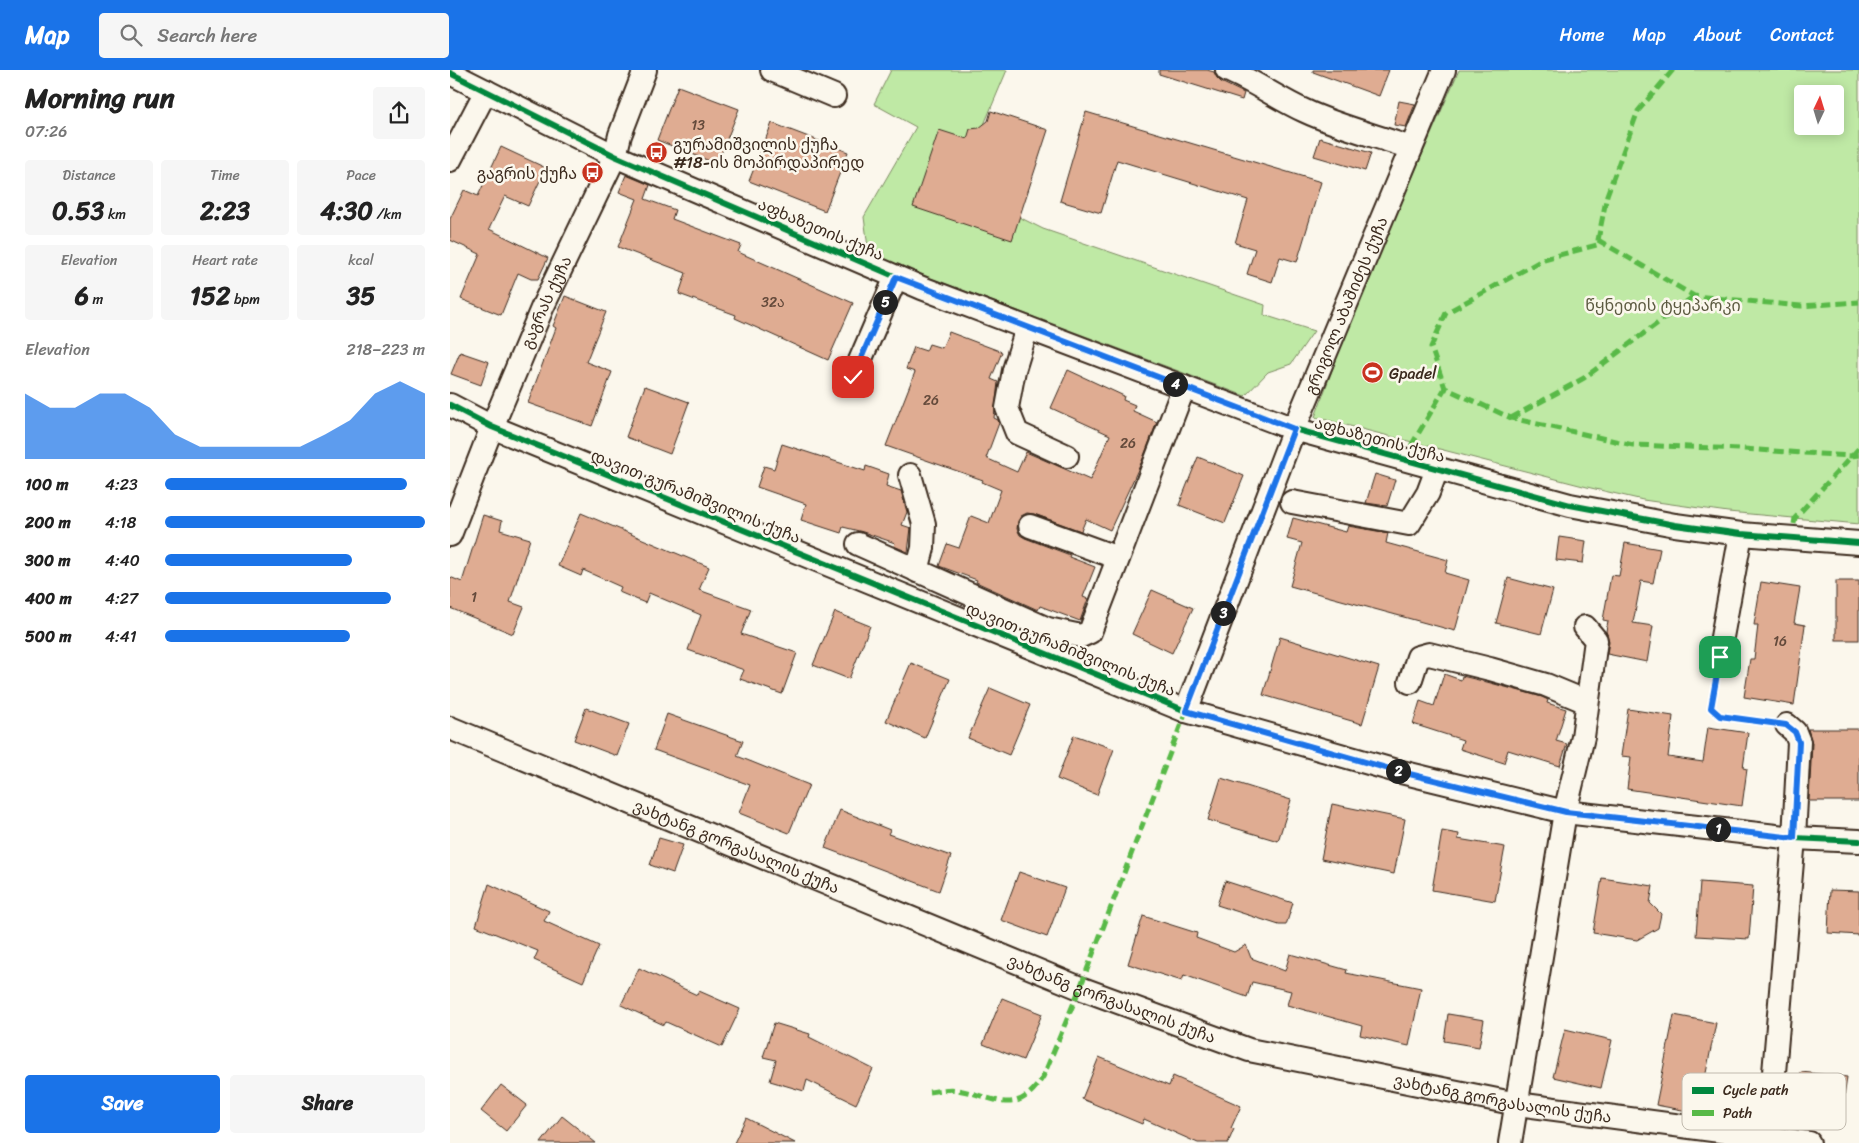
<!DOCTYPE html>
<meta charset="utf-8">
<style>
body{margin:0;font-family:Sriracha,"Noto Sans Georgian",sans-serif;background:#f6f6f6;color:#222;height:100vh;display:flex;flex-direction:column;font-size:19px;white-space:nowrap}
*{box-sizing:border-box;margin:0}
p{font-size:16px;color:#767676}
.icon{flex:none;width:28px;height:28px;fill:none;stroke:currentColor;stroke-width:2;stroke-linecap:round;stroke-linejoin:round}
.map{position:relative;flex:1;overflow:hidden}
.side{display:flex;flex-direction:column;background:#fff;width:450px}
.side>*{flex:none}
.needle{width:32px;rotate:4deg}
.fabs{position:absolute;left:1344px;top:15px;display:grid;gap:10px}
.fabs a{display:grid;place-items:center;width:50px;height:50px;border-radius:5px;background:#fff;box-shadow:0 2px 12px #0003;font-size:25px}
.pin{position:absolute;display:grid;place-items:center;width:42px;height:42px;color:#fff;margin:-21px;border-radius:10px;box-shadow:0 2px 8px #0006}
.km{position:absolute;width:25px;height:25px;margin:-12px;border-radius:50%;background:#222;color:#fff;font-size:14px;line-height:25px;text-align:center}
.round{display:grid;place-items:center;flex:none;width:52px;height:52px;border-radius:5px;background:#f6f6f6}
.head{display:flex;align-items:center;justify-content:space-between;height:85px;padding:0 25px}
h1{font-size:28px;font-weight:700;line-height:38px}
.figures{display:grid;grid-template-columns:repeat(3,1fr);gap:8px;height:85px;padding:5px 25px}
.figures div{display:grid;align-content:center;border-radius:5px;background:#f6f6f6;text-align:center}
.figures b{font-size:25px;font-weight:700}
.figures small{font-size:14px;font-weight:400}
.figures p{font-size:14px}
.chart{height:140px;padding:10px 25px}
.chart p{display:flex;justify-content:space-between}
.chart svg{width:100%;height:90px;margin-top:5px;fill:#1a73e8;opacity:.7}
.primary-button{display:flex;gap:10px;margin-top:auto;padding:10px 25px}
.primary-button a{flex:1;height:58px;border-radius:5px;background:#1a73e8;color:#fff;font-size:20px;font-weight:700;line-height:58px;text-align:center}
.primary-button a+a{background:#f6f6f6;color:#222}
ul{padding:0 25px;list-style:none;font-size:16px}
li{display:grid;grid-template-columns:80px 60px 1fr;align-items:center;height:38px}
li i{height:12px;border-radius:6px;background:#1a73e8}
header{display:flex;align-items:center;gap:30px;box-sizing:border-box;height:70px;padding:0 25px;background:#1a73e8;color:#fff}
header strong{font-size:24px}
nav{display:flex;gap:28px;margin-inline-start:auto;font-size:18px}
.search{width:350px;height:45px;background:#f6f6f6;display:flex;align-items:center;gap:12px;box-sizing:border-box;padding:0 18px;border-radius:5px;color:#767676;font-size:19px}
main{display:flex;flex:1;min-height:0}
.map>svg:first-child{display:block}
.green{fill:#bfe9a5;stroke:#7d8a62;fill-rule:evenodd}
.building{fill:#dfac92;stroke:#3b2a1e}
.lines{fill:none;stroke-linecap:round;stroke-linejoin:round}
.minor-casing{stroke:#3b2a1e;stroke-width:26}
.path{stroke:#3b2a1e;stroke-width:3;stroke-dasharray:5 4;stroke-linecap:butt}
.minor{stroke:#fbf7ec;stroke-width:22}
.quiet{stroke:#58b947;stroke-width:5;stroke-dasharray:10 5;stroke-linecap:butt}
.cycleway-casing{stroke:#fbf7ec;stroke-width:9}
.cycleway{stroke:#00873e;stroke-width:6}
.route-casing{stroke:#fff;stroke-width:10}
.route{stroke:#1a73e8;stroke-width:6}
.labels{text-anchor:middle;stroke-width:5;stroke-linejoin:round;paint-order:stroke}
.number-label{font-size:14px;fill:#644a3b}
.poi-label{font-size:16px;fill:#3b2a1e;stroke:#fbf7ec;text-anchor:start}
.street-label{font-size:16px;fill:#3b2a1e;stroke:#fbf7ec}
.park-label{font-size:16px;fill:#5c5a40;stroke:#fbf7ec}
.key{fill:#fbf7ec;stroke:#c1baae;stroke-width:1}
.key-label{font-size:14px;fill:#3b2a1e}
</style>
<header>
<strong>Map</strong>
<div class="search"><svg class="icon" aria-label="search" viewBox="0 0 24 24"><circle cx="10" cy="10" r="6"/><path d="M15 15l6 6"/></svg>Search here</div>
<nav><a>Home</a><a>Map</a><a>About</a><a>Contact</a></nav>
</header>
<main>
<section class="side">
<div class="head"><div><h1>Morning run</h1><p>07:26</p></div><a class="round"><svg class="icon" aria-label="share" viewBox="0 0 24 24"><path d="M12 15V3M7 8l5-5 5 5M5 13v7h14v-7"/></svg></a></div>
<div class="figures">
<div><p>Distance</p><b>0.53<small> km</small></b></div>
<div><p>Time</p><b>2:23</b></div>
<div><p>Pace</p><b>4:30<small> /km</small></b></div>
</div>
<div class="figures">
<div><p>Elevation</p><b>6<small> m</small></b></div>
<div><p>Heart rate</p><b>152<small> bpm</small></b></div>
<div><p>kcal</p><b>35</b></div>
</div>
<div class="chart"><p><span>Elevation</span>218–223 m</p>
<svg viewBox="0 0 160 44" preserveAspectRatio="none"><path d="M0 44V12L10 19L20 19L30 12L40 12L50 19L60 32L70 38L80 38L90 38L100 38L110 38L120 32L130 25L140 12L150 6L160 12V44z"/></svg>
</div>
<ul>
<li><b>100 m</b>4:23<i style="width:93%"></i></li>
<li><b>200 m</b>4:18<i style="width:100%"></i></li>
<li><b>300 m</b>4:40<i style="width:72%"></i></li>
<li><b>400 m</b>4:27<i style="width:87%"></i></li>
<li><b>500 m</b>4:41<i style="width:71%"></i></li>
</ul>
<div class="primary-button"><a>Save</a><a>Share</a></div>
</section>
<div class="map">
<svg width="1409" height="1073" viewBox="0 0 1409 1073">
<rect width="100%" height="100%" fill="#fbf7ec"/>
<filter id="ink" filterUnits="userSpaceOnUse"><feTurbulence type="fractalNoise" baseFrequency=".02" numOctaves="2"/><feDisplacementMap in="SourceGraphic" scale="10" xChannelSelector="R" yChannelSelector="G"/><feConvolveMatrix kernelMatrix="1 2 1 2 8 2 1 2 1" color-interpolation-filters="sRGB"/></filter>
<g filter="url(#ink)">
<g class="green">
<path d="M441 0H557L530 64 547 136 593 159 815 235 814 245 864 261 841 294 818 302 795 326 419 185 414 147 466 57 424 34Z"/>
<path d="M1009 0H1409V454L1278 442 1193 430 1141 418 865 347 900 251ZM1352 24H1385V56H1352Z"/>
</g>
<g class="building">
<path d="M709 0H757L764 2 767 8 771 12 794 23 792 30 709 4Z"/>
<path d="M863 0H939L929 26 863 2Z"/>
<path d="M228 16 289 39 267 94 207 70Z"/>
<path d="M949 31 965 34 956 57 944 55Z"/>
<path d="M541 41 598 60 562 170 463 137 489 60 517 69 520 59 529 58 538 51Z"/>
<path d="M636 42 871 112 847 192 830 187 822 212 797 204 805 179 785 173 798 130 667 90 651 143 610 131Z"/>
<path d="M322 53 398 82 375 141 299 111Z"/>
<path d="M870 68 921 83 915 101 864 86Z"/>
<path d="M51 77 96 98 78 136 55 126 39 159 98 188 88 209H81L68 203 51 245 11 229 30 184 0 170V149L14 120 28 126Z"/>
<path d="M176 105 200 115 195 129 225 140 222 149 291 175 288 182 403 233 378 290 285 248 286 245 229 224 236 203 168 177 187 129 169 122Z"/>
<path d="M115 226 156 242 136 292 162 302 142 356 78 333 106 258 103 256Z"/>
<path d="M499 262 552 282 541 309 548 312 544 348 548 350 549 353 536 388 567 402 576 382 640 410 660 365 601 338 618 300 674 326 673 330 685 335 683 341 707 352 692 391 660 460 636 449 631 461 584 444 577 443 571 446 568 451 567 459 570 465 575 468 620 485 619 487 645 497 633 527 638 529 630 551 590 536 588 540 526 512 527 510 489 496 497 474 509 478 521 446 539 453 551 420 532 412 533 410 436 376 465 302 456 299 464 277 476 281 479 274 492 278Z"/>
<path d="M10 282 39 292 31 315 1 304Z"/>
<path d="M195 316 239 332 220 384 176 367Z"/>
<path d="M332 374 415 401 416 396 439 404 436 416 451 421 457 442 452 455 461 458 458 482 444 476 445 473 413 462 393 457 391 463 351 450 356 434 307 417 314 396 324 399Z"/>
<path d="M748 387 794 406 775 453 729 435Z"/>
<path d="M925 404 945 410 937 436 916 433Z"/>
<path d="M131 443 259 497 249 520 301 539 291 564 347 583 332 624 290 609 294 600 238 580 251 545 199 523 195 533 169 522 171 517 133 500 131 506 108 496Z"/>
<path d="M33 445 52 451 50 460 80 469 60 532 74 537 63 564 0 538V507L12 512Z"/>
<path d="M843 448 896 462 898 456 938 463 936 473 998 490 995 503 1019 510 1005 561 840 516 852 473 837 469Z"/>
<path d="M1109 467 1136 471 1133 493 1106 490Z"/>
<path d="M1175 473 1210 479 1203 513 1191 511 1183 553 1203 556 1197 592 1157 584 1159 571 1156 561 1158 551 1153 550 1161 505 1169 506Z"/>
<path d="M1058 508 1103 520 1091 564 1046 553Z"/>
<rect x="1386" y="511" width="23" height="59"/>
<path d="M1311 512 1350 518 1344 553 1355 555 1344 635 1294 627 1300 589H1304L1308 555H1304Z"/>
<path d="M702 520 743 538 722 583 682 564Z"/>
<path d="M385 542 420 556 399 609 363 595Z"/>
<path d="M830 567 929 597 912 654 813 625Z"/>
<path d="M461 593 500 609 475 668 436 651Z"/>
<path d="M994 604 1011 610 1012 606 1037 612 1092 627 1098 630 1097 633 1116 639 1106 671 1117 674 1110 696 1058 680 1054 693 1010 679 1013 670 963 654 970 631 984 636Z"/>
<path d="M540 618 580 635 559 685 518 668Z"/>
<path d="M136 638 179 654 167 686 124 670Z"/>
<path d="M1178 639 1223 646 1218 687 1253 692 1258 657 1298 663 1293 698 1297 699 1292 736 1177 719 1181 687 1171 686Z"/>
<path d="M217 644 293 671 287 686 359 715 339 763 289 743 300 715 204 680Z"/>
<path d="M1358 659H1409V731H1359L1362 673Z"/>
<path d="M624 665 664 679 647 725 607 709Z"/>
<path d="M771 708 841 730 828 771 758 750Z"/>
<path d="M882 734 955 749 944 804 871 789Z"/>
<path d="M390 740 440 760 438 764 501 786 489 821 375 778Z"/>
<path d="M992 761 1009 764 1008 769 1055 777 1045 831 982 820Z"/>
<path d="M209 768 233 775 223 803 200 795Z"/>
<path d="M569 802 615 818 597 867 551 850Z"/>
<path d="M1152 808 1203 816 1200 833 1211 844 1208 858 1187 870 1143 863Z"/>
<path d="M775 811 843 833 836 855H829L767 835Z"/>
<path d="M1250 812 1303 816 1299 869 1246 866Z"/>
<path d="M39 814 99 841 94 851 149 876 133 912 84 890 88 881 26 856Z"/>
<path d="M1380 820 1409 821V865L1378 863Z"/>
<path d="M693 846 747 863 746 868 784 882 796 875 801 888 835 901 840 884 897 900 896 903 971 918 959 976 910 965 912 956 837 935 841 921 802 912 797 927 734 905 732 911 678 894Z"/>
<path d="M189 898 247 925 249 921 290 939 272 977 216 952 214 955 171 935Z"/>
<path d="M552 928 592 944 573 990 533 974Z"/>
<path d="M998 944 1034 950 1029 977 994 971Z"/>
<path d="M1224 945 1266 953 1248 1043 1206 1035Z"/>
<path d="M324 953 360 964 359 967 423 999 406 1034 357 1010 354 1021 320 1011 326 990 313 987Z"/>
<path d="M1115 959 1162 970 1151 1018 1103 1007Z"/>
<path d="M649 987 719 1016 723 1006 791 1036 781 1058 784 1059 778 1073H748L694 1049 692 1054 632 1029Z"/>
<path d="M1351 1002 1397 1007 1391 1049 1345 1043Z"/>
<path d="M51 1015 77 1035 56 1061 31 1041Z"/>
<path d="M112 1046 146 1073H91Z"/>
<path d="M296 1048 345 1073H284Z"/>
</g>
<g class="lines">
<defs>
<g id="minor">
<path d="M322 0 384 26"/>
<path d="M777 0C804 11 828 29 855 41 887 56 927 66 961 78"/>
<path d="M0 3 165 86 472 218 844 359 1120 435 1225 455 1291 464 1409 473"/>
<path d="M0 90 36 21"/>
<path d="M577 258 564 300 557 338 567 363 617 386"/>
<path d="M403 307 446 207"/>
<path d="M0 335 42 357 736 641 943 700 1115 742 1344 768 1409 771"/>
<path d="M460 405 474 454 473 478 467 501"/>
<path d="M842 432 959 454 978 423 987 399"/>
<path d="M580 456 668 488"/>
<path id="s1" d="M0 465 42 357 93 236 165 86 170 65 195 0"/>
<path d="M408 474 598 559 631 566 640 562 734 317"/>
<path d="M1270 578 1291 464"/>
<path d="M960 612 968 587 979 584 1040 599 1096 615 1137 632"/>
<path id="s2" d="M736 641 844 359 994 0"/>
<path id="s3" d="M0 658 630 918 799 980 1067 1034 1359 1073"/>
<path d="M1060 1073 1115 742 1133 667 1146 570 1135 557"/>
<path d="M1318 1073 1344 768 1349 672 1345 662 1337 655"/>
</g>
</defs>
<use href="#minor" class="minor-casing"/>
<path class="path" d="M1268 598 1261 638 1270 646 1316 652"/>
<use href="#minor" class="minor"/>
<g class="quiet">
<path d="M1223 0 1188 41 1157 125 1147 175 1094 189 996 243 981 277 995 318 1061 348 1183 375 1292 379 1401 386 1409 385"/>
<path d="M1148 170 1244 226 1351 236 1409 232"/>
<path d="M1061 348 1134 308 1244 226"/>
<path d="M961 376 995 318"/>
<path d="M1344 454 1345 448 1409 378"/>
<path d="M479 1022C488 1021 498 1018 507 1020 546 1026 565 1050 593 1007L630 918 736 641"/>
</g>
<defs>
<g id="cycleway">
<path d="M0 3 165 86 472 218 844 359 1120 435 1225 455 1291 464 1409 473"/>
<path d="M0 335 42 357 736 641 943 700 1115 742 1344 768 1409 771"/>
</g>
</defs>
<use href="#cycleway" class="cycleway-casing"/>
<use href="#cycleway" class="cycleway"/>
</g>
</g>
<g class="lines" filter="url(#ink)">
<defs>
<path id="route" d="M403 307 446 207 844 359 736 641 943 700 1116 742 1344 768 1349 672 1345 662 1336 655 1270 646 1261 638 1270 587"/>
</defs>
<use href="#route" class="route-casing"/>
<use href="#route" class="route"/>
</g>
<defs>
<symbol id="bus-disc" viewBox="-11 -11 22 22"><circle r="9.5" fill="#c8321e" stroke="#fbf7ec"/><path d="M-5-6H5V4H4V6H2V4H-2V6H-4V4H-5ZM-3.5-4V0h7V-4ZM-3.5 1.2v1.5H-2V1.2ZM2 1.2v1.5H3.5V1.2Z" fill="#fff"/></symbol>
<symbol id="stadium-disc" viewBox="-11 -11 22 22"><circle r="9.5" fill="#c8321e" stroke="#fbf7ec"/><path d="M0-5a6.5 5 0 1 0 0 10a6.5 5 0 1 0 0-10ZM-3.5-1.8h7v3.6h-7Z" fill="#fff"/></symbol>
</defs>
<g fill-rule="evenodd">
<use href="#bus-disc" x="194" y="70" width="25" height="25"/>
<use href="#bus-disc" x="130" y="90" width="25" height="25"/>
<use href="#stadium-disc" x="910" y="290" width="25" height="25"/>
</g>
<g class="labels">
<g class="number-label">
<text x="248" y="60">13</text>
<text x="323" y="237">32ა</text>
<text x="481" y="335">26</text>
<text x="678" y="378">26</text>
<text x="24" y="532">1</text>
<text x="1330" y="576">16</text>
</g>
<g class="poi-label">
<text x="223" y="80">გურამიშვილის ქუჩა<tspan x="223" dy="18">#18-ის მოპირდაპირედ</tspan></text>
<text x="127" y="109" text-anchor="end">გაგრის ქუჩა</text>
<text x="939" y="309">Gpadel</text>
</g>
<g class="street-label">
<text transform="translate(371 159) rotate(23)" y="6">აფხაზეთის ქუჩა</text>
<text dy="6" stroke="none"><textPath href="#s1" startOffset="252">გაგრას ქუჩა</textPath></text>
<text dy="6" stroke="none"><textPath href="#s2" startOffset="436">გრიგოლ აბაშიძეს ქუჩა</textPath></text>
<text transform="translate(930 369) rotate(15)" y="6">აფხაზეთის ქუჩა</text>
<text transform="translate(246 426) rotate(22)" y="6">დავით გურამიშვილის ქუჩა</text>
<text transform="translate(621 579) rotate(22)" y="6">დავით გურამიშვილის ქუჩა</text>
<text dy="6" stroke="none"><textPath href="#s3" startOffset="310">ვახტანგ გორგასალის ქუჩა</textPath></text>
<text dy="6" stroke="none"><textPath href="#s3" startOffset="715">ვახტანგ გორგასალის ქუჩა</textPath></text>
<text dy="6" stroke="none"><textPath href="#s3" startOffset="1120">ვახტანგ გორგასალის ქუჩა</textPath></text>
</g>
<g class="park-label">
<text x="1213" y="241">წყნეთის ტყეპარკი</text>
</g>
</g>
<rect x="1232" y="1003" width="164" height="57" rx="8" class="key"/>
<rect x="1242" y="1017" width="22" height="7" fill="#00873e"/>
<rect x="1242" y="1040" width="22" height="6" fill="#58b947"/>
<g class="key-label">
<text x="1273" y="1025">Cycle path</text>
<text x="1273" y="1048">Path</text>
</g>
</svg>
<div class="fabs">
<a><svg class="needle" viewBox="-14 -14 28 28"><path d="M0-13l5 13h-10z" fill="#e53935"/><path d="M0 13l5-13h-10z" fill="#767676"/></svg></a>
</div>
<div class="pin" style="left:1270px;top:587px;background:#1e9e55"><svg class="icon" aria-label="arrive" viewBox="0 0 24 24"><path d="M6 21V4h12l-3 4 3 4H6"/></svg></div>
<div class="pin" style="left:403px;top:307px;background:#d93025"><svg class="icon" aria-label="check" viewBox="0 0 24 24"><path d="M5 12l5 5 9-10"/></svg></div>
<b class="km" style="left:1268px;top:759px">1</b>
<b class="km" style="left:948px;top:701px">2</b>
<b class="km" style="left:773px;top:543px">3</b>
<b class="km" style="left:725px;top:314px">4</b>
<b class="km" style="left:435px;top:232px">5</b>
</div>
</main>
